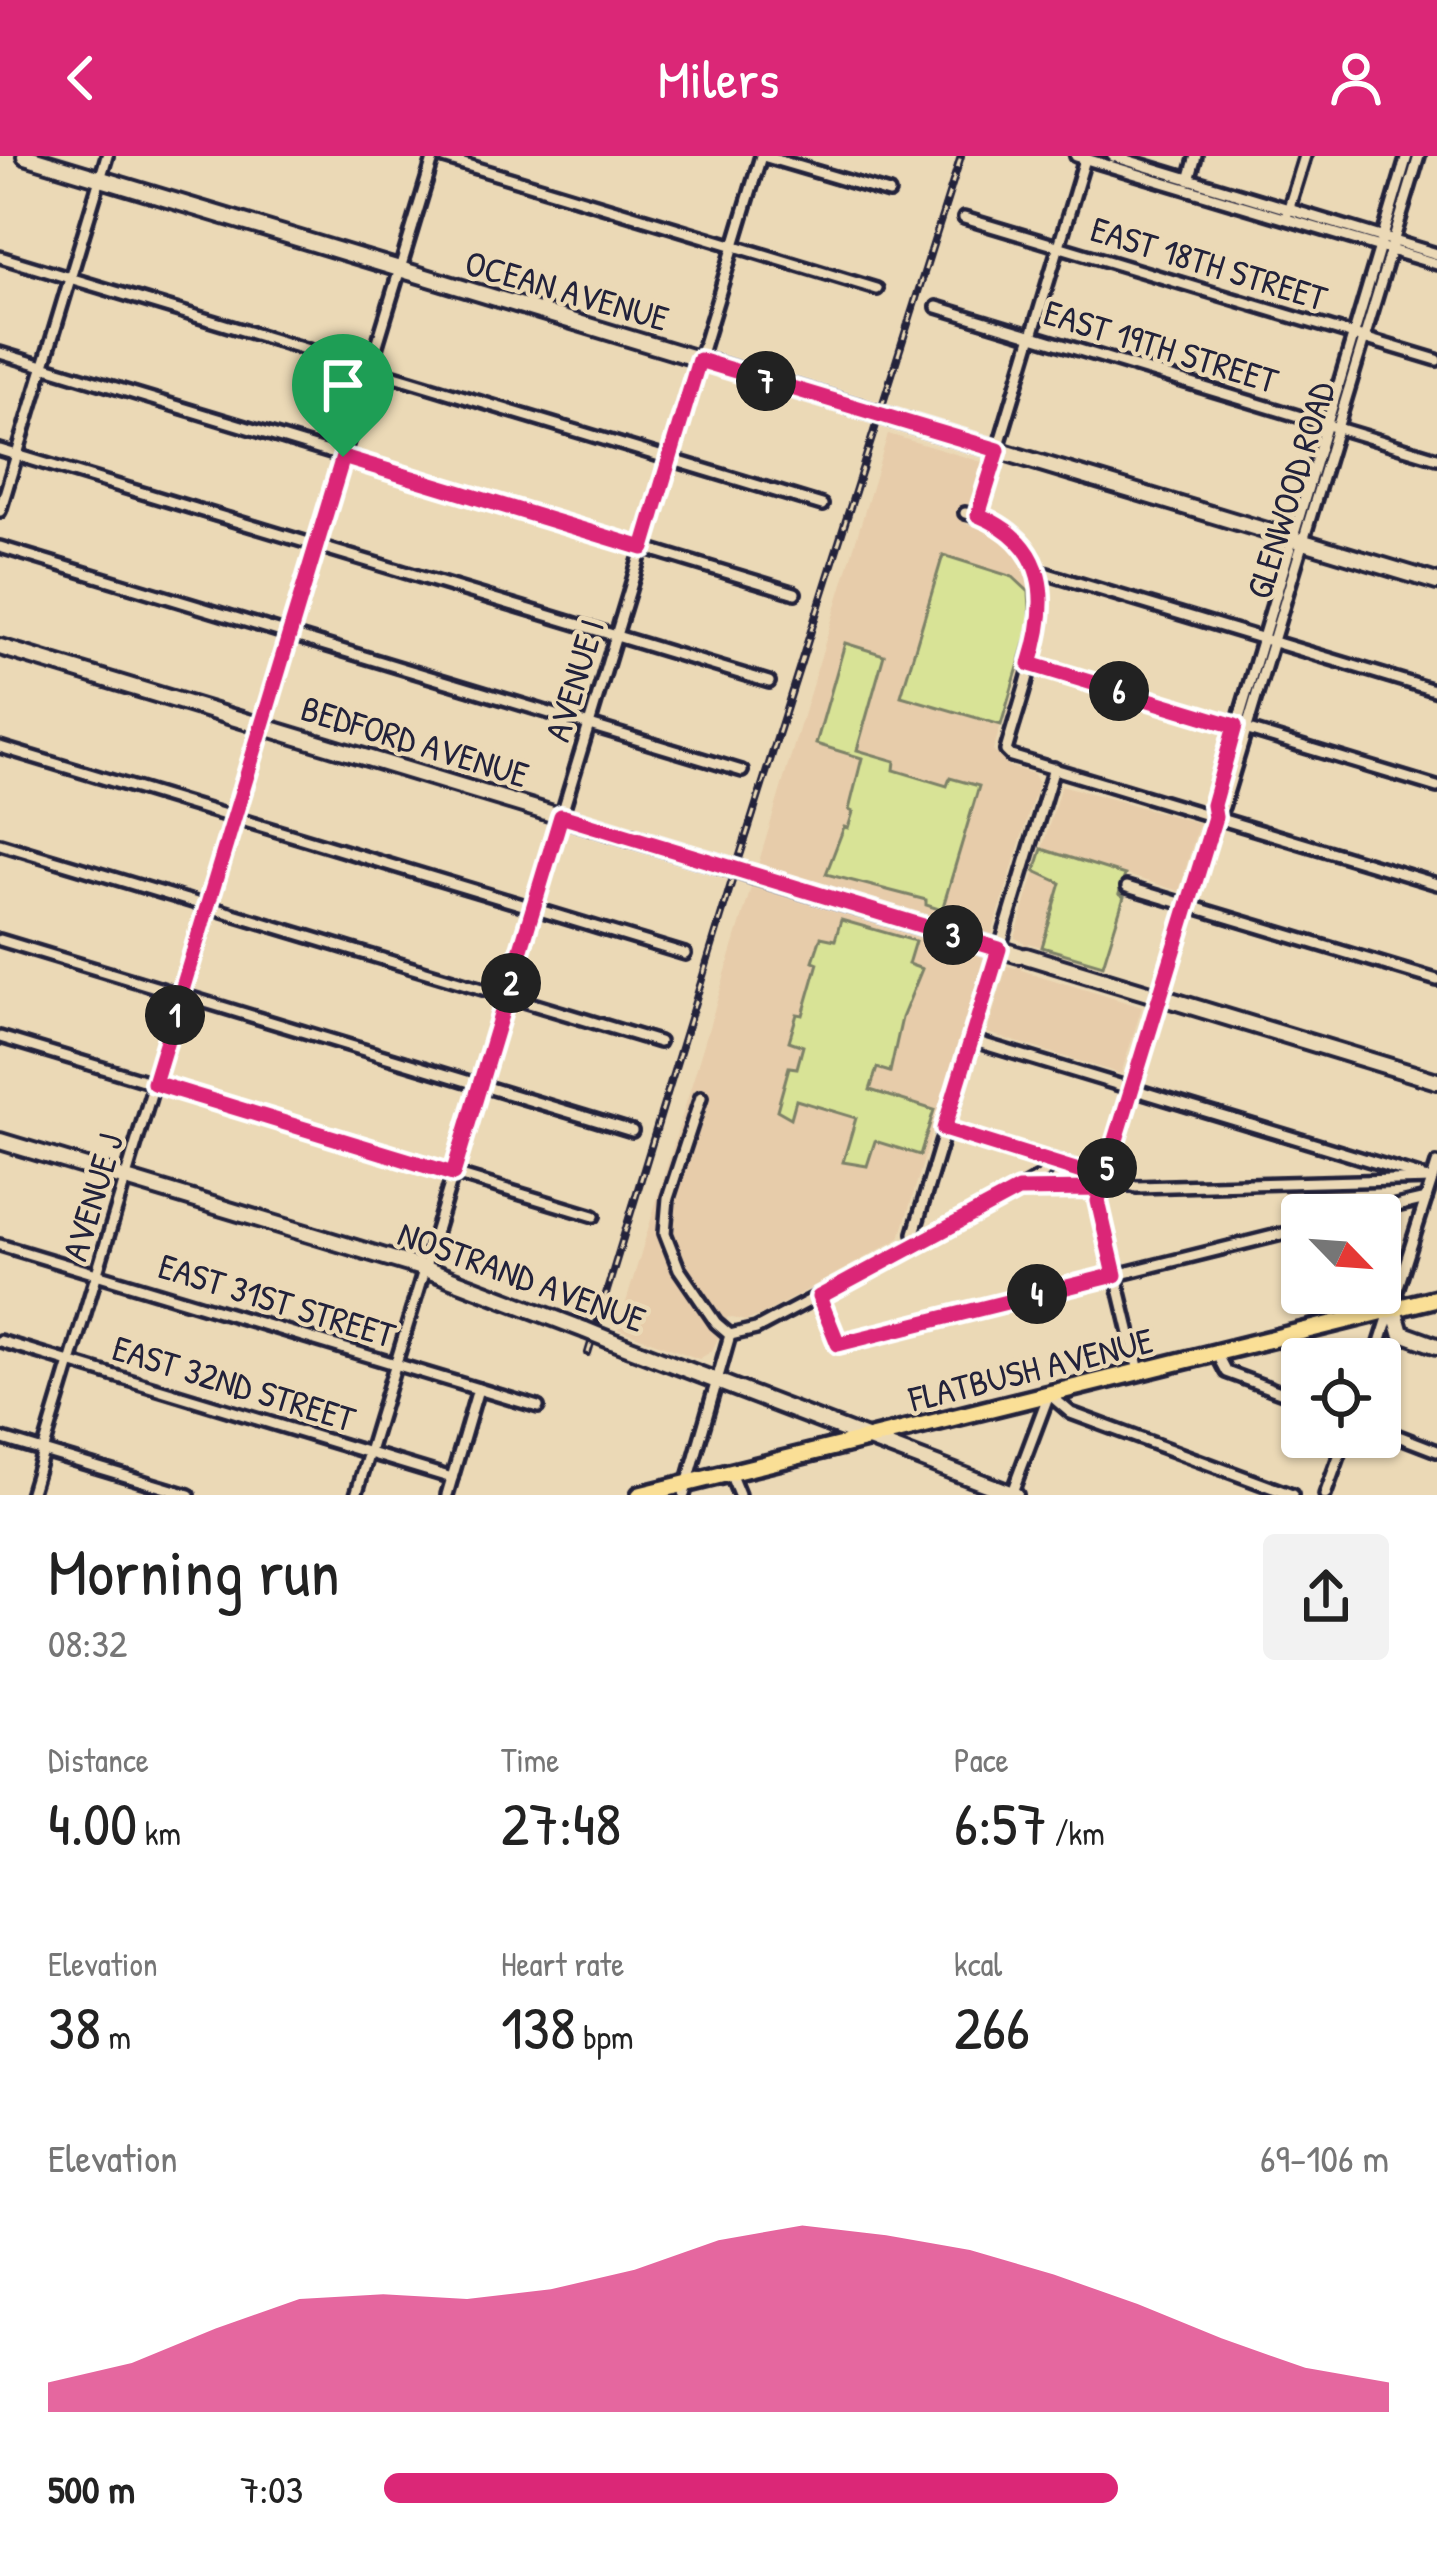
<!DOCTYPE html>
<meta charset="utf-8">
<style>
body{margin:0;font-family:"Patrick Hand",sans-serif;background:#f2f2f2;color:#222;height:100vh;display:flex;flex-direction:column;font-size:45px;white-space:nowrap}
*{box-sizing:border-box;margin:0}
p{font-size:39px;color:#767676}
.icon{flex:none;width:66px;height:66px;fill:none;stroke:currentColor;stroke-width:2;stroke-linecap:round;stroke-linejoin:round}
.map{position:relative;height:1339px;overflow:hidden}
.drawer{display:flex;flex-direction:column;background:#fff;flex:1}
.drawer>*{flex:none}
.needle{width:78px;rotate:115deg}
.fabs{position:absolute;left:1281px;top:1038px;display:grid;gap:24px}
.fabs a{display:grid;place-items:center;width:120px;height:120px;border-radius:12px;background:#fff;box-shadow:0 3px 9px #0004;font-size:60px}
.pin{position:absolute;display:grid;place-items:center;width:102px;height:102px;color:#fff;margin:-123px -51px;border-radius:50% 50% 50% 0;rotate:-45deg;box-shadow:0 0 12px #0007}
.pin .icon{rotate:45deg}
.km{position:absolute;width:60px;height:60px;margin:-30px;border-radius:50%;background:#222;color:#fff;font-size:33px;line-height:60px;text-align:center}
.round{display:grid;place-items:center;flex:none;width:126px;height:126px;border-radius:12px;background:#f2f2f2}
.head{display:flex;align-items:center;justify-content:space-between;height:204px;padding:0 48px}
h1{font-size:66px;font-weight:600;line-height:90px}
.stats{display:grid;grid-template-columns:repeat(3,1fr);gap:18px;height:204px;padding:12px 48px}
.stats div{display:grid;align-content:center}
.stats b{font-size:60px;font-weight:600}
.stats small{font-size:33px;font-weight:400}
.stats p{font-size:33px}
.chart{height:336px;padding:24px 48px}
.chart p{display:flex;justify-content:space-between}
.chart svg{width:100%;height:216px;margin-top:12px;fill:#db2777;opacity:.7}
ul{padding:0 48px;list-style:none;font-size:39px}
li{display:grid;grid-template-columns:192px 144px 1fr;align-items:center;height:90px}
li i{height:30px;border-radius:15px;background:#db2777}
header{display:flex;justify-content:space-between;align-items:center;height:156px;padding:0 48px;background:#db2777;color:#fff;font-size:54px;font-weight:600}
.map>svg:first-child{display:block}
.built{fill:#e7ccaa}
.green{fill:#d8e396;stroke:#7d8268;stroke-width:3}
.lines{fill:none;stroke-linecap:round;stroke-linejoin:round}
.minor-casing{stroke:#22223b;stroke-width:18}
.secondary-casing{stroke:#22223b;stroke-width:22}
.primary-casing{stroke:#22223b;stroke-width:24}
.minor{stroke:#ebd9b6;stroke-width:9}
.secondary{stroke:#ebd9b6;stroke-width:14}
.primary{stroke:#fadf96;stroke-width:15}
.rail-casing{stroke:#22223b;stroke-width:8}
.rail{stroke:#ebd9b6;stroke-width:3;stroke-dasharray:9;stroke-linecap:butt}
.secondary-bridge-casing{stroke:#22223b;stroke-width:22;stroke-linecap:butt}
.secondary-bridge{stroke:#ebd9b6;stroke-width:14}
.route-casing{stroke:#fff;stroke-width:24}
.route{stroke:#db2777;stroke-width:15}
.labels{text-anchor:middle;stroke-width:9;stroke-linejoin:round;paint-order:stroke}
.street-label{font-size:36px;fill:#22223b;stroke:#ebd9b6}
</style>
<header><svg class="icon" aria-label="back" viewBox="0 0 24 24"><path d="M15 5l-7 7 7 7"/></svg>Milers<svg class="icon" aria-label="person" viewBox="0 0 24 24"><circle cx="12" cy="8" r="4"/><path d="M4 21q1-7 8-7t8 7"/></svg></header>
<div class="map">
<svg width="1437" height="1339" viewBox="0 0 1437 1339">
<rect width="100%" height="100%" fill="#ebd9b6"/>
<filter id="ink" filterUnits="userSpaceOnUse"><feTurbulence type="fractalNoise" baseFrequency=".00833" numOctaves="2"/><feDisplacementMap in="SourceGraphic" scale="24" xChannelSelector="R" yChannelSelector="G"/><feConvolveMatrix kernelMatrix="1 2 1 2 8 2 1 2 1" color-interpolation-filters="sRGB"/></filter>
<g filter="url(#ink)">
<g class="built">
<path d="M888 278 982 306 965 367 986 374 1011 391 1027 416 1033 443 1031 467 993 595 1008 610 1034 618 1038 627 900 1082 762 1159 746 1165 728 1161 712 1195 699 1203 618 1173Z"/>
<path d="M1061 629 1199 667 1179 735 1042 693Z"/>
<path d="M1035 715 1061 727 1042 791 1029 787 1021 814 1142 851 1121 918 987 877 1007 810 1016 812 1024 786 1015 782Z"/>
</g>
<g class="green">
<path d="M943 399 1013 421 1029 436 1031 467 1001 569 901 540Z"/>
<path d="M845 487 884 499 857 594 895 605 894 614 947 630 950 622 979 630 942 754 926 749V744L826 718 844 671 848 672 853 656 849 654 862 602 816 588Z"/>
<path d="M1042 693 1125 719 1119 738 1124 741 1103 809 1042 791 1061 727 1035 715Z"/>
<path d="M841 764 915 785 908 808 922 813 902 862 890 916 877 912 870 934 934 954 920 999 875 985 867 1010 843 1006 856 962 796 944 791 962 777 954 789 911 797 912 803 890 789 885 797 858 803 859 818 807 813 805 821 781 835 784Z"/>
</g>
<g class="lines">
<defs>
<g id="minor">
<path d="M437 0 877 133"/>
<path d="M763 0 889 37"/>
<path d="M1076 0 1437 108"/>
<path d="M1113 0 1437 98"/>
<path d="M1189 24 1196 0"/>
<path d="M1287 58 1305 0"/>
<path d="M964 62 1437 204"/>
<path d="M0 101 822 349"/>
<path d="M937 151 1437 302"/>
<path d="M0 197 795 437"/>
<path d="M0 294 769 526"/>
<path d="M0 355 107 0"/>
<path d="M965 357C1089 381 1027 517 1006 595L1011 600 1437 728"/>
<path d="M978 359 1086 0"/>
<path d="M0 391 742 615"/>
<path d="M1038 415 1437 535"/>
<path d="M1030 508 1437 631"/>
<path d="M0 591 685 798"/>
<path d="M1215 661 1213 649 1407 0"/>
<path d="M0 688 659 886"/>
<path d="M1127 731 1437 824"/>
<path d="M0 784 632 975"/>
<path d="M0 881 594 1060"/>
<path d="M971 884 1420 1020"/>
<path d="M701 941 668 1042 665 1077 679 1113 716 1167 730 1179 756 1173 1018 1034 1042 1020 1051 1005"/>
<path d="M944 973 1136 1031 1432 1023"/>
<path d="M1023 1034 1093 1033 1104 1023"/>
<path d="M1357 1059 1426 1043"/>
<path d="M917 1086 914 1077 1054 612"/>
<path d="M0 1089 538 1251"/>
<path d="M819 1141 838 1188 1302 1073"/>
<path d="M0 1185 452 1322"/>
<path d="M1216 1197 1226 1216 1302 1244"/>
<path d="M1375 1203 1437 1008"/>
<path d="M1139 1215 1098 1045 1215 661 1223 651 1419 0"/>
<path d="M1380 1273 1437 1295"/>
<path d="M0 1282 189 1339"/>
<path d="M730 1317 739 1339"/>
<path d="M30 1339 434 0"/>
<path d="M356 1339 761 0"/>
<path d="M447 1339 478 1233"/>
<path d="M684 1339 730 1179"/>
<path d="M1011 1339 1049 1238 1071 1257 1292 1339"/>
<path d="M1325 1339 1346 1281"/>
</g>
<g id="secondary">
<path d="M25 0 857 251"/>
<path d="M894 263 1437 426"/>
<path d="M0 491 718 708"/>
<path d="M755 720 1019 799"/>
<path d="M1026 800 1437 925"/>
<path d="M0 985 425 1113 585 1174"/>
<path d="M1394 1153 1401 1177 1437 1190"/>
<path d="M612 1185 1015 1339"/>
</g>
<path id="primary" d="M640 1339 1437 1142"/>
</defs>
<use href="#minor" class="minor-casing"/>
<use href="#secondary" class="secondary-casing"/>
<use href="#primary" class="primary-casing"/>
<use href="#minor" class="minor"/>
<use href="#secondary" class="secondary"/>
<use href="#primary" class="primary"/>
<defs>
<path id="rail" d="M588 1197 731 728 961 0"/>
</defs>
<use href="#rail" class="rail-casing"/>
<use href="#rail" class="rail"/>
<defs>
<g id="secondary-bridge">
<path d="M857 251 894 263"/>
<path d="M718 708 755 720"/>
<path d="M585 1174 612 1185"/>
</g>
</defs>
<use href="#secondary-bridge" class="secondary-bridge-casing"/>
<use href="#secondary-bridge" class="secondary-bridge"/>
</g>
</g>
<g class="lines" filter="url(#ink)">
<defs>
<path id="route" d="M343 301 154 927 453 1018 561 660 999 793 944 973 1104 1023 1098 1045 1115 1119 838 1188 819 1141 1018 1034 1093 1033 1104 1023 1215 661 1213 649 1235 570 1030 508C1050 444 1049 388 978 359L998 294 699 204 643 392 343 301"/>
</defs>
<use href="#route" class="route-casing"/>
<use href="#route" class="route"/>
</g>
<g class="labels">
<g class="street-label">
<text transform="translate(1209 107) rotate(17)" y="13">EAST 18TH STREET</text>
<text transform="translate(567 134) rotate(16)" y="13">OCEAN AVENUE</text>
<text transform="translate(1161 190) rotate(17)" y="13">EAST 19TH STREET</text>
<text transform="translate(1290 334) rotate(-73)" y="13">GLENWOOD ROAD</text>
<text transform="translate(574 524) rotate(-73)" y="13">AVENUE I</text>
<text transform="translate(415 585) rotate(17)" y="13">BEDFORD AVENUE</text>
<text transform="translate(92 1041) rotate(-73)" y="13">AVENUE J</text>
<text transform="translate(522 1120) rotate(20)" y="13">NOSTRAND AVENUE</text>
<text transform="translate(277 1144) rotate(17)" y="13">EAST 31ST STREET</text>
<text transform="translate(1031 1213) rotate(-14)" y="13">FLATBUSH AVENUE</text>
<text transform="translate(234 1227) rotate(17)" y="13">EAST 32ND STREET</text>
</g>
</g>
</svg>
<div class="fabs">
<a><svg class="needle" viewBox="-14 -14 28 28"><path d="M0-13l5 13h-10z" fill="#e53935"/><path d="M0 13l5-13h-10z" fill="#767676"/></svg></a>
<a><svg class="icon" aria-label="locate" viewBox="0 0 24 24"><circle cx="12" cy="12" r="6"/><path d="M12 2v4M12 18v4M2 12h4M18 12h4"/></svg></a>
</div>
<div class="pin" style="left:343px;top:301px;background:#1e9e55"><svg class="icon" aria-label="arrive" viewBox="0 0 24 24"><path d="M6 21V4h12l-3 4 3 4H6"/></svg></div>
<b class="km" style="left:175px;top:859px">1</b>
<b class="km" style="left:511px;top:827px">2</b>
<b class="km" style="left:953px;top:779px">3</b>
<b class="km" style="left:1037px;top:1138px">4</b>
<b class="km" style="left:1107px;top:1012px">5</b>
<b class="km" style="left:1119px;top:535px">6</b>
<b class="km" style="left:766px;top:225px">7</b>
</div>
<section class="drawer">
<div class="head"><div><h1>Morning run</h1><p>08:32</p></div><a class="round"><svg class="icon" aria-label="share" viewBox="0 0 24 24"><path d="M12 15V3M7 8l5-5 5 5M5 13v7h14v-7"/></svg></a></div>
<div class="stats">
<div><p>Distance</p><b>4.00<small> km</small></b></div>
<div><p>Time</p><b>27:48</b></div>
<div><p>Pace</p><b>6:57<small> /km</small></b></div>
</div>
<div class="stats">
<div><p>Elevation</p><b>38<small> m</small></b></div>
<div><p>Heart rate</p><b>138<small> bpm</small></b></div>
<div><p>kcal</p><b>266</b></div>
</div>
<div class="chart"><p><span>Elevation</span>69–106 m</p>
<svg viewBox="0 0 160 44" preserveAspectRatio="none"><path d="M0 44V38L10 34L20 27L30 21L40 20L50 21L60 19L70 15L80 9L90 6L100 8L110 11L120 16L130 22L140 29L150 35L160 38V44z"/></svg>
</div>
<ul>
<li><b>500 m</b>7:03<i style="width:73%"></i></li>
</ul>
</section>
